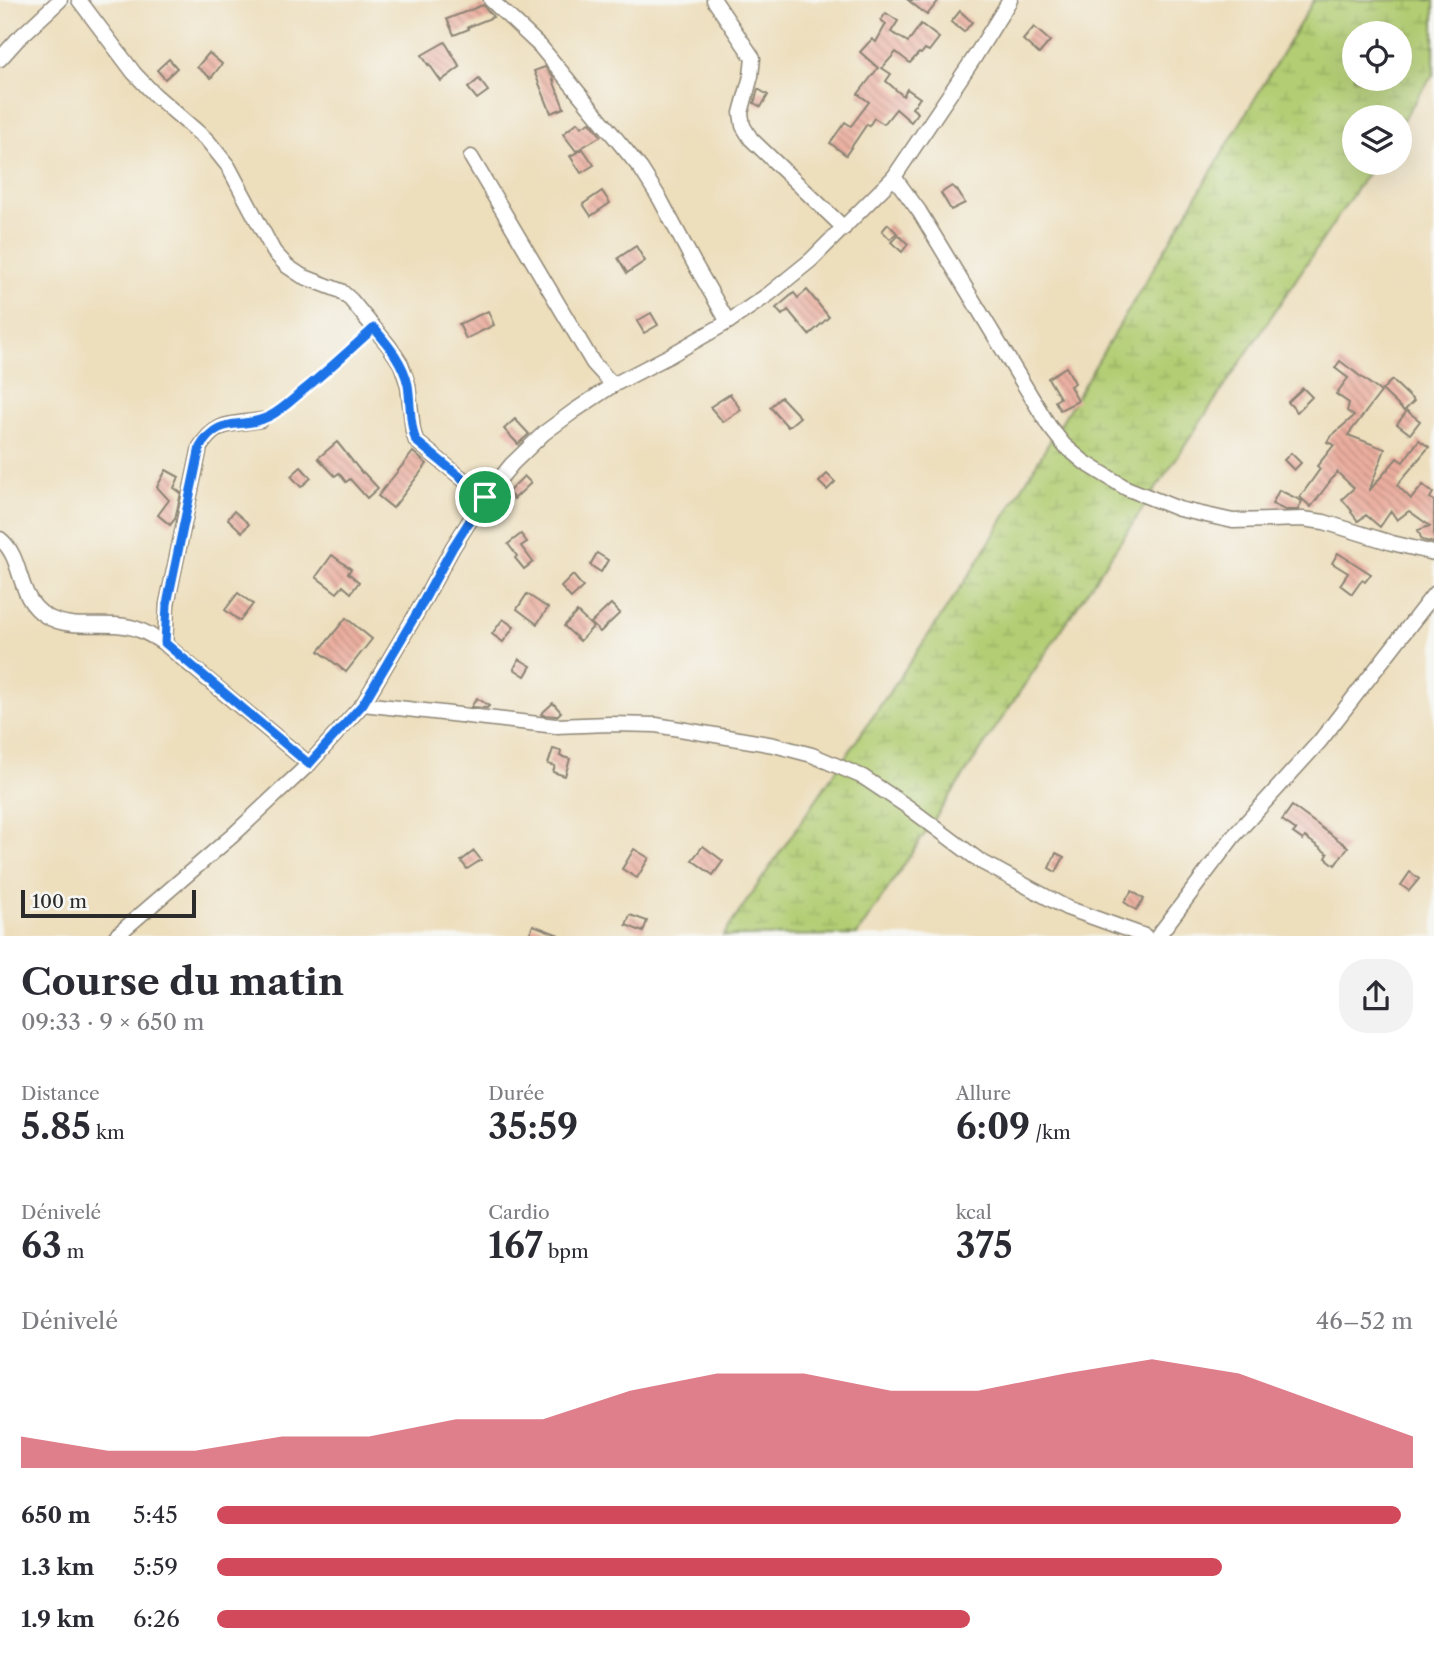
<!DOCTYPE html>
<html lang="fr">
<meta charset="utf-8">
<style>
body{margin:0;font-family:"Libre Caslon Text",serif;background:#f2f2f3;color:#2b2b33;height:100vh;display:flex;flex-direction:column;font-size:26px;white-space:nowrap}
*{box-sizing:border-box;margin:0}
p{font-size:23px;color:#7c7c81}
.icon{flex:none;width:38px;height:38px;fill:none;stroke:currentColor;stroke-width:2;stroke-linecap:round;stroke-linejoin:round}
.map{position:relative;height:936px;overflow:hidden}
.side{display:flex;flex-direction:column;background:#fff;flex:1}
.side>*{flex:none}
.buttons{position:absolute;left:1342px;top:21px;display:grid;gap:14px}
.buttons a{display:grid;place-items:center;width:70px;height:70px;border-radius:50%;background:#fff;box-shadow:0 7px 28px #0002;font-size:35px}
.scale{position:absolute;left:21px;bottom:18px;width:175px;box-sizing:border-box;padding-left:7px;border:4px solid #2b2b2b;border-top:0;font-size:19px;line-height:24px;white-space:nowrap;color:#2b2b2b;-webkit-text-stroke:5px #f6f6f2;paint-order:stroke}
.pin{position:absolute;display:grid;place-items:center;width:60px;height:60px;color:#fff;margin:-30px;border:4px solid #fff;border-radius:50%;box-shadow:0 2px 7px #0007}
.round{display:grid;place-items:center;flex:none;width:74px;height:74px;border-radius:28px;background:#f2f2f3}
.headline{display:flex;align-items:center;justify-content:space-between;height:119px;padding:0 21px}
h1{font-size:38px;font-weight:800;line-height:52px}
.figures{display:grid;grid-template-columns:repeat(3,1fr);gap:10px;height:119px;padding:7px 21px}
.figures div{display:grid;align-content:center}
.figures b{font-size:35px;font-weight:800}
.figures small{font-size:19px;font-weight:400}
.figures p{font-size:19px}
.chart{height:196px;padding:14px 21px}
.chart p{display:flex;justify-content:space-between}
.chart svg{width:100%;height:126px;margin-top:7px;fill:#d1495b;opacity:.7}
ul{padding:0 21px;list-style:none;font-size:23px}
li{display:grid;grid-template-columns:112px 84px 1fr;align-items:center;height:52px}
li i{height:18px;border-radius:9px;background:#d1495b}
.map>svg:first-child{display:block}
.wetland{fill:url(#wetland-marsh);stroke:#6e7c4f;stroke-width:2;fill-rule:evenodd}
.building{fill:url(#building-back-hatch)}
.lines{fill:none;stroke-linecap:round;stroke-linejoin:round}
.minor-casing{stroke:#8c8474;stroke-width:17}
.path{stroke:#8c8474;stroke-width:2;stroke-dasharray:5 5;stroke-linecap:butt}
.minor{stroke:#fff;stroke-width:14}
.route-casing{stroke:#fff;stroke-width:14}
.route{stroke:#1a73e8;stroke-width:9}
</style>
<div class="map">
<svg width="1434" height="936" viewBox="0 0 1434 936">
<defs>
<pattern id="wetland-marsh" width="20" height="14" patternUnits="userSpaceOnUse" patternTransform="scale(1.75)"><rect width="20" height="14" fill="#b2cd73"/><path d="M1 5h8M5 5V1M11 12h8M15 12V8" fill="none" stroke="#99b064"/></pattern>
<pattern id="building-back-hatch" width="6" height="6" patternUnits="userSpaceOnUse" patternTransform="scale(1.75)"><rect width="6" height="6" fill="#ebae9f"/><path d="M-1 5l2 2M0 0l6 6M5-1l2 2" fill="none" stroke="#bf8e82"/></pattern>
</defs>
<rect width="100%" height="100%" fill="#f6f6f2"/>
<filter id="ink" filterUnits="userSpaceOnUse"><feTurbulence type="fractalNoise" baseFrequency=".0143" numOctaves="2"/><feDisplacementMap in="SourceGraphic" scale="14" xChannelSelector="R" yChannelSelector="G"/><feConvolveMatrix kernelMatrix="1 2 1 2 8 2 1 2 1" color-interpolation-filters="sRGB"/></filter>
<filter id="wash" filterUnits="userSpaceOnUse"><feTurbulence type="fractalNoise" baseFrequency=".00686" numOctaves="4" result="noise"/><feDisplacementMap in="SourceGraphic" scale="28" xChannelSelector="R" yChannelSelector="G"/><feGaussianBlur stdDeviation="1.57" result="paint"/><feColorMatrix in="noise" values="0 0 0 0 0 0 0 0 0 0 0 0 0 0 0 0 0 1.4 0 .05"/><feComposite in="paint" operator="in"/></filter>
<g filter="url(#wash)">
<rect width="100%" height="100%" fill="#eddebc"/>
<path class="wetland" d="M1314 0H1434V73L1400 124V117H1354V163H1374L857 935 723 936 974 568ZM1354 33H1400V79H1354Z"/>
<g id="blocks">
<g class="building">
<path d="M908 0H939L927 15Z"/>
<path d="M483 5 491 14 493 17 468 27 469 29 454 35 447 19Z"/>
<path d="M960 11 972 22 964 32 951 22Z"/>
<path d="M886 13 898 21 891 32 908 42 921 24 939 38 929 51 925 49 921 54 919 53 910 63 896 52 882 68 891 74 886 81 903 96 907 89 920 98 912 108 918 113 911 122 896 109 884 124 874 118 869 126 867 124 846 155 830 143 845 122 851 126 869 102 858 94 878 68 860 52 872 39 876 42 886 24 881 20Z"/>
<path d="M1034 27 1050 41 1039 54 1023 40Z"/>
<path d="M445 42 460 67 441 81 429 64 428 65 422 55Z"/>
<path d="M209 53 222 64 211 78 197 67Z"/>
<path d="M169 59 177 68 165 79 157 70Z"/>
<path d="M545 67 553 77 554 80H553L564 108 551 113 534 71Z"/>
<path d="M479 79 488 91 477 99 468 88Z"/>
<path d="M758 89 768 95 761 107 754 103Z"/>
<path d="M578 122 581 127 590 122 601 136 576 151 563 134Z"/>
<path d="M583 149 594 165 581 173 570 156Z"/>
<path d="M952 186 957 190 965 203 951 210 941 193Z"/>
<path d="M602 191 610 203 591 216 583 204Z"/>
<path d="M888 224 897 233 890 239 882 231Z"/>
<path d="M898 235 908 244 902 252 891 242Z"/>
<path d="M636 246 645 261 627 273 618 258Z"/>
<path d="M807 290 829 317 809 335 788 310 782 315 776 308 794 293 798 298Z"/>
<path d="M488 311 494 325 466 339 459 324Z"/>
<path d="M651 313 658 325 644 333 637 321Z"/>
<path d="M1340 361 1381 392 1348 435 1385 449 1369 491 1397 458 1403 462 1419 440 1429 447 1397 485 1411 499 1423 485 1433 493 1430 498 1434 501V543L1422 540 1418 530 1430 526 1409 511 1397 520 1391 511 1380 527 1366 515 1358 521 1351 512 1352 511 1342 499 1354 488 1337 472 1311 507 1300 497 1320 469 1317 466 1334 445 1327 442 1330 437 1354 416 1347 411 1349 403 1336 394 1348 378 1335 368Z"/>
<path d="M1066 367 1075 383 1070 386 1078 401 1060 410 1055 401 1060 398 1048 378Z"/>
<path d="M1392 380 1414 401 1404 411 1382 390Z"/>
<path d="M1303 388 1312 397 1297 412 1288 402Z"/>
<path d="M730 394 741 410 723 422 710 407Z"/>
<path d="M781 397 800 417 788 427 770 407Z"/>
<path d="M1407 411 1420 421 1410 434 1397 424Z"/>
<path d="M515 419 529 434 518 444 504 429Z"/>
<path d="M337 442 362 473 363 472 378 488 367 498 350 479 346 482 339 473 335 476 318 458Z"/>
<path d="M413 452 427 464 393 508 378 496Z"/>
<path d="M1291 453 1301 463 1294 470 1284 460Z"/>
<path d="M301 467 311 478 301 487 291 476Z"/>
<path d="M166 470 179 477 174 488 181 493 175 519 170 525 158 515 169 500 157 487Z"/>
<path d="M827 474 835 482 827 490 819 482Z"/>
<path d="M524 476 531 483 514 499 508 492Z"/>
<path d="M1279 490 1302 501 1298 510H1285L1272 504Z"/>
<path d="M234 511 249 524 242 532 228 519Z"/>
<path d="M521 534 527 542 521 546 533 562 524 569 515 558 517 556 508 544Z"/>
<path d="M597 553 608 560 601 572 590 565Z"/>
<path d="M1338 553 1371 574 1365 582 1362 580 1352 594 1340 585 1348 573 1332 563Z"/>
<path d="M332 555 351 569 348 573 359 582 351 593 343 586 337 593 316 577Z"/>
<path d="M573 575 583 587 571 598 561 587Z"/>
<path d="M238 593 253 604 240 621 225 610Z"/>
<path d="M527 594 548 608 537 624 517 609Z"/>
<path d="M611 604 620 613 600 632 591 623Z"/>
<path d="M577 612 593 627 580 641 564 626Z"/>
<path d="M346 618 372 639 346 672 319 651Z"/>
<path d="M503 619 514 627 503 642 492 634Z"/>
<path d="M519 659 531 666 525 676 514 669Z"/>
<path d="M477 698 489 706 487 708 471 707Z"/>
<path d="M553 703 561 712 557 716 542 715 541 714Z"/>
<path d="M553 749 561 751 560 756 570 759 565 776 553 772 555 766 548 764Z"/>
<path d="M1292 806 1348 847 1335 865 1326 858 1328 854 1305 837 1303 840 1293 833 1296 830 1282 820Z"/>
<path d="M703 846 723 861 713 875 692 860Z"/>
<path d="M634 849 649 858 637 878 622 869Z"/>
<path d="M474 851 481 860 467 869 461 861Z"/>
<path d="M1056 853 1064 857 1056 872 1049 868Z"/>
<path d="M1410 872 1419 879 1409 891 1401 885Z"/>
<path d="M1132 891 1144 899 1136 910 1124 902Z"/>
<path d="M630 915 647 921 643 932 626 925Z"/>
<path d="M533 925 559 935H529Z"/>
</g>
</g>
</g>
<g filter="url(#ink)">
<use href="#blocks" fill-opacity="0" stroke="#8c8474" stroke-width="2"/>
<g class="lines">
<defs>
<g id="minor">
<path d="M79 0 134 73 155 95 208 141 228 166 274 252 287 266 302 276 341 291 351 300 389 346 401 364 408 385 413 431 416 441 485 497"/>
<path d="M491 0 540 46 641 169 660 199 694 263 728 322"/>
<path d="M714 0 753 58 751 76 741 113 743 126 751 139 844 228"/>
<path d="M0 59 17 40 60 0"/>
<path d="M471 157 593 363 613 385"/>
<path d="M894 177 919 211 1049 426 1064 445 1084 462 1126 488 1179 509 1233 521 1303 519 1324 522 1392 543 1434 553"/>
<path d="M0 539C25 559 15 597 46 616 69 630 100 622 125 626 140 628 152 636 165 644L309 764"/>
<path d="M165 644 167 604 200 447C217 420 233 425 261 420"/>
<path d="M363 704 556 726 610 724 656 725 774 745 812 755 863 777 908 807 980 861 1067 908 1145 936"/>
<path d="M116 936 232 836 309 764 363 704 418 611 453 547 485 497 512 464 544 433 574 411 613 385 669 356 728 322 769 294 811 260 894 177 974 58 1010 0"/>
<path d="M1158 936 1233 837 1320 741 1434 594"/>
</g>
</defs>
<use href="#minor" class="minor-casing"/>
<path class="path" d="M274 414 335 364 363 338"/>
<use href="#minor" class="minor"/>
</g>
</g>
<g class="lines" filter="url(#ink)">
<defs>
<path id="route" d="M374 328C388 345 403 362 408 385 411 404 409 423 416 441L485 497 453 547 418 611 363 704 309 764 165 643 167 604 200 447C221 413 241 431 270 416 283 409 294 398 305 389 328 370 351 349 374 328Z"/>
</defs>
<use href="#route" class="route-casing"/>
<use href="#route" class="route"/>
</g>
</svg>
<div class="buttons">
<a><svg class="icon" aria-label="locate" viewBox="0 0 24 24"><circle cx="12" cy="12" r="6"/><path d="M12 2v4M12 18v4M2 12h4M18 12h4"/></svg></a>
<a><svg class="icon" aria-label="layers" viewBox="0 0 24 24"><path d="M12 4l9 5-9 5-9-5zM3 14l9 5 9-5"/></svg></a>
</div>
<div class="scale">100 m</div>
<div class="pin" style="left:485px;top:497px;background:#1e9e55"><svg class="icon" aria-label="arrive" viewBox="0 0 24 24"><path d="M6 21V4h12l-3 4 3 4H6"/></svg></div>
</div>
<section class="side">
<div class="headline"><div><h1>Course du matin</h1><p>09:33 · 9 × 650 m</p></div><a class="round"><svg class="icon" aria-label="share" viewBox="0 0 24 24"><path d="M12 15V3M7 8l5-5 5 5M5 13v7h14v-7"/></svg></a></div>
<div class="figures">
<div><p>Distance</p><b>5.85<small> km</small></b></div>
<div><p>Durée</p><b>35:59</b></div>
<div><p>Allure</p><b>6:09<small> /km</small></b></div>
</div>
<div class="figures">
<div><p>Dénivelé</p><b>63<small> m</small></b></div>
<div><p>Cardio</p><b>167<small> bpm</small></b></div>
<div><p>kcal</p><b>375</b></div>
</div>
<div class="chart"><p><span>Dénivelé</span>46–52 m</p>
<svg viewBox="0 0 160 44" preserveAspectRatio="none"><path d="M0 44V33L10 38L20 38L30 33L40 33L50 27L60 27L70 17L80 11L90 11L100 17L110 17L120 11L130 6L140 11L150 22L160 33V44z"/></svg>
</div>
<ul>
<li><b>650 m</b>5:45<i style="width:99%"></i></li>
<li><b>1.3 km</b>5:59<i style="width:84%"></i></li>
<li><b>1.9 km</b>6:26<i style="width:63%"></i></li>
</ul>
</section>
